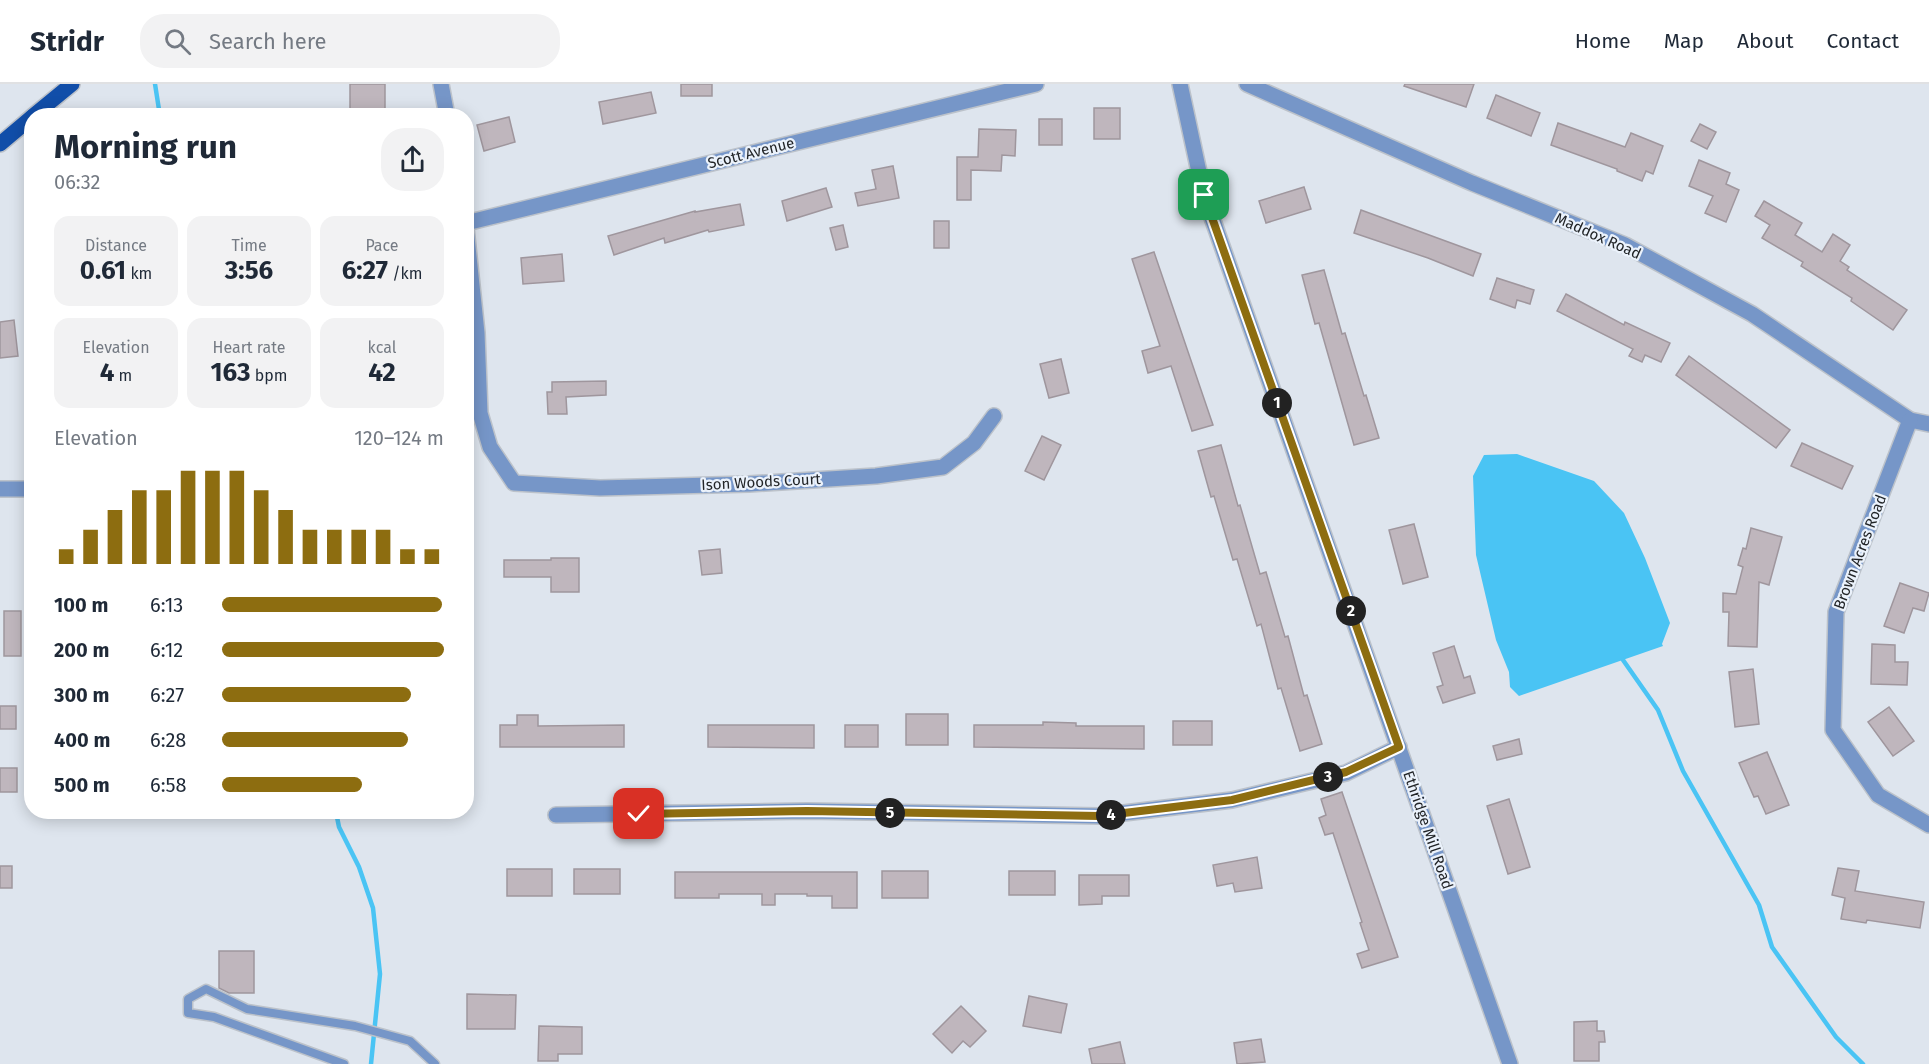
<!DOCTYPE html>
<meta charset="utf-8">
<style>
body{margin:0;font-family:"Fira Sans",sans-serif;background:#f2f2f3;color:#1f2937;height:100vh;display:flex;flex-direction:column;font-size:22px;white-space:nowrap}
*{box-sizing:border-box;margin:0}
p{font-size:20px;color:#747a83}
.icon{flex:none;width:33px;height:33px;fill:none;stroke:currentColor;stroke-width:2;stroke-linecap:round;stroke-linejoin:round}
.map{position:relative;flex:1;overflow:hidden}
.drawer{position:absolute;left:24px;top:24px;width:450px;height:711px;display:flex;flex-direction:column;background:#fff;border-radius:24px;box-shadow:0 3px 15px #0003}
.drawer>*{flex:none}
.pin{position:absolute;display:grid;place-items:center;width:51px;height:51px;color:#fff;margin:-26px;border-radius:12px;box-shadow:0 3px 9px #0006}
.km{position:absolute;width:30px;height:30px;margin:-15px;border-radius:50%;background:#222;color:#fff;font-size:16px;line-height:30px;text-align:center}
.round{display:grid;place-items:center;flex:none;width:63px;height:63px;border-radius:24px;background:#f2f2f3}
.headline{display:flex;align-items:center;justify-content:space-between;height:102px;padding:0 30px}
h1{font-size:33px;font-weight:700;line-height:45px}
.stats{display:grid;grid-template-columns:repeat(3,1fr);gap:9px;height:102px;padding:6px 30px}
.stats div{display:grid;align-content:center;border-radius:15px;background:#f2f2f3;text-align:center}
.stats b{font-size:26px;font-weight:700}
.stats small{font-size:16px;font-weight:400}
.stats p{font-size:16px}
.chart{height:168px;padding:12px 30px}
.chart p{display:flex;justify-content:space-between}
.chart svg{width:100%;height:108px;margin-top:6px;stroke:#8d6d10;stroke-width:6}
ul{padding:0 30px;list-style:none;font-size:20px}
li{display:grid;grid-template-columns:96px 72px 1fr;align-items:center;height:45px}
li i{height:15px;border-radius:8px;background:#8d6d10}
header{display:flex;align-items:center;gap:36px;box-sizing:border-box;height:84px;padding:0 30px;background:#fff;border-bottom:2px solid #e0e1e3}
header strong{font-size:28px}
nav{display:flex;gap:33px;margin-inline-start:auto;font-size:21px}
.search{width:420px;height:54px;background:#f2f2f3;display:flex;align-items:center;gap:15px;box-sizing:border-box;padding:0 21px;border-radius:24px;color:#747a83;font-size:22px}
.map>svg:first-child{display:block}
.water{fill:#4ac4f4}
.lines{fill:none;stroke-linecap:round;stroke-linejoin:round}
.stream{stroke:#4ac4f4;stroke-width:4.5}
.building{fill:#bfb6bd;stroke:#9f969d;stroke-width:1.5}
.service-casing{stroke:#bcc2ca;stroke-width:11}
.minor-casing{stroke:#bcc2ca;stroke-width:18}
.primary-casing{stroke:#bcc2ca;stroke-width:18}
.service{stroke:#7696c8;stroke-width:8}
.minor{stroke:#7696c8;stroke-width:15}
.primary{stroke:#114ea9;stroke-width:15}
.route-casing{stroke:#fff;stroke-width:12}
.route{stroke:#8d6d10;stroke-width:8}
.labels{text-anchor:middle;stroke-width:4.5;stroke-linejoin:round;paint-order:stroke}
.street-label{font-size:15px;fill:#222528;stroke:#ebf2fb}
</style>
<header>
<strong>Stridr</strong>
<div class="search"><svg class="icon" aria-label="search" viewBox="0 0 24 24"><circle cx="10" cy="10" r="6"/><path d="M15 15l6 6"/></svg>Search here</div>
<nav><a>Home</a><a>Map</a><a>About</a><a>Contact</a></nav>
</header>
<div class="map">
<svg width="1929" height="980" viewBox="0 0 1929 980">
<rect width="100%" height="100%" fill="#dee5ee"/>
<path class="water" d="M1517 370 1594 397 1624 429 1645 474 1670 539 1662 560 1663 562 1519 612 1510 603 1509 588 1496 556 1476 471 1473 392 1484 371Z"/>
<g class="lines">
<g class="stream">
<path d="M155 0 160 32"/>
<path d="M1623 576 1658 626 1683 687 1759 821 1772 863 1836 953 1863 980"/>
<path d="M336 728 339 743 359 783 373 824 380 890 371 980"/>
</g>
</g>
<g class="building">
<rect x="350" y="0" width="35" height="30"/>
<rect x="681" y="0" width="31" height="12"/>
<path d="M1405 0H1474L1466 23 1404 2Z"/>
<path d="M651 8 656 29 603 40 599 18Z"/>
<path d="M1496 11 1540 29 1531 52 1487 34Z"/>
<rect x="1094" y="24" width="26" height="31"/>
<path d="M509 33 515 58 484 67 477 41Z"/>
<rect x="1039" y="35" width="23" height="26"/>
<path d="M1558 39 1625 63 1631 49 1663 62 1653 90 1646 87 1642 97 1617 87V85L1551 61Z"/>
<path d="M1700 40 1716 48 1707 65 1691 57Z"/>
<path d="M979 45 1016 46 1015 72 1002 71 1001 87 971 86V116H957V73H978Z"/>
<path d="M1699 76 1730 89 1726 100 1739 106 1726 138 1705 129 1713 112 1689 102Z"/>
<path d="M893 82 899 114 858 122 855 109 876 105 872 86Z"/>
<path d="M1304 103 1311 125 1266 139 1259 117Z"/>
<path d="M826 104 832 123 787 137 782 117Z"/>
<path d="M1764 117 1802 139 1795 151 1822 168 1833 150 1850 161 1840 177 1849 183 1847 186 1907 226 1893 246 1851 217 1852 214 1801 182 1803 178 1762 154 1770 141 1755 132Z"/>
<path d="M740 120 744 141 709 148 708 146 665 159 664 154 614 171 608 152 695 127V128Z"/>
<path d="M1361 126 1481 170 1473 192 1428 174 1354 149Z"/>
<rect x="934" y="137" width="15" height="27"/>
<path d="M843 141 848 163 836 166 830 144Z"/>
<path d="M1154 168 1213 341 1192 347 1171 282 1148 289 1142 267 1160 262 1132 175Z"/>
<path d="M562 170 564 197 523 200 521 174Z"/>
<path d="M1324 186 1342 250 1345 249 1364 312 1366 311 1379 354 1354 361 1319 239 1315 240 1302 191Z"/>
<path d="M1497 194 1534 206 1530 220 1517 216 1515 224 1490 215Z"/>
<path d="M1566 210 1624 241 1625 238 1670 259 1661 278 1645 271 1642 278 1629 272 1633 265 1557 227Z"/>
<path d="M14 236 18 272 0 274V238Z"/>
<path d="M1689 272 1790 346 1776 364 1676 291Z"/>
<path d="M1061 275 1069 309 1049 314 1040 280Z"/>
<path d="M606 297V311L566 313 567 330H548L547 308H552V298Z"/>
<path d="M1042 352 1061 361 1044 396 1025 387Z"/>
<path d="M1802 359 1853 382 1842 405 1791 382Z"/>
<path d="M1221 361 1238 422 1240 421 1260 490 1266 488 1285 553 1288 552 1304 612 1307 611 1322 660 1300 667 1281 604 1278 605 1261 540 1257 542 1237 475 1233 476 1214 412 1211 413 1198 367Z"/>
<path d="M1414 440 1428 493 1403 500 1389 446Z"/>
<path d="M1751 444 1782 453 1769 501 1759 498 1757 563 1728 562 1729 528H1723V509L1736 510 1743 483 1738 481 1743 464 1746 465Z"/>
<path d="M720 465 722 489 702 491 699 467Z"/>
<path d="M551 474H579V508H551V493H504V476H551Z"/>
<path d="M1900 499 1929 509 1924 527 1913 524 1904 549 1884 542Z"/>
<rect x="4" y="527" width="17" height="45"/>
<path d="M1872 560 1895 561V578H1908L1907 601 1871 600Z"/>
<path d="M1454 562 1464 594 1470 592 1475 609 1443 619 1437 603 1443 601 1433 569Z"/>
<path d="M1753 585 1759 640 1735 643 1729 588Z"/>
<rect x="0" y="622" width="16" height="23"/>
<path d="M1889 623 1914 657 1893 672 1868 638Z"/>
<rect x="906" y="630" width="42" height="31"/>
<path d="M517 631H538V642L624 641V663H500V641H517Z"/>
<rect x="1173" y="637" width="39" height="24"/>
<path d="M1043 638 1076 639V642H1144V665L974 663V641H1043Z"/>
<path d="M708 641H814V664L708 663Z"/>
<rect x="845" y="641" width="33" height="22"/>
<path d="M1519 655 1522 670 1497 676 1493 662Z"/>
<path d="M1767 668 1789 721 1766 730 1758 712 1754 713 1739 679Z"/>
<rect x="0" y="684" width="17" height="24"/>
<path d="M1342 708 1398 873 1362 884 1357 870 1369 866 1360 839 1362 838 1333 749 1325 751 1319 734 1326 731 1321 715Z"/>
<path d="M1509 715 1530 783 1508 790 1487 722Z"/>
<path d="M1257 773 1262 804 1235 808 1233 799 1217 802 1213 781Z"/>
<rect x="0" y="782" width="12" height="22"/>
<path d="M1838 784 1859 787 1855 807 1924 818 1920 844 1867 836 1866 839 1841 835 1845 814 1832 811Z"/>
<rect x="507" y="785" width="45" height="27"/>
<rect x="574" y="785" width="46" height="25"/>
<rect x="882" y="787" width="46" height="27"/>
<rect x="1009" y="787" width="46" height="24"/>
<path d="M675 788H857V824H832V812H807V810H775V821H762V810H719V814H675Z"/>
<path d="M1079 791H1129V812H1102V820L1079 821Z"/>
<path d="M219 867H254V909H229L219 904Z"/>
<path d="M467 910 516 911 515 945H467Z"/>
<path d="M1029 912 1067 920 1061 949 1023 942Z"/>
<path d="M961 922 986 947 970 963 963 957 952 969 933 950Z"/>
<path d="M1597 937V947H1604L1605 958H1599V977H1574V938Z"/>
<path d="M539 942 582 943V970H558V977H538Z"/>
<path d="M1261 955 1265 978 1237 980 1234 959Z"/>
<path d="M1120 958 1125 980H1092L1089 965Z"/>
</g>
<g class="lines">
<defs>
<path id="service" d="M344 980 214 933 188 929V915L206 905 247 925 355 942 410 957 435 980"/>
<g id="minor">
<path d="M441 0 447 32"/>
<path d="M1180 0 1204 111 1510 980"/>
<path d="M1247 0 1472 99 1625 161 1752 230 1910 336 1929 340"/>
<path d="M466 139 1036 0"/>
<path d="M466 144 477 249 480 329 490 363 514 399 600 404 749 400 876 392 943 383 974 359 994 332"/>
<path d="M1910 336 1836 528 1833 646 1878 711 1929 741"/>
<path d="M0 405H32"/>
<path d="M556 731 807 727 1099 732 1232 716 1346 689 1399 663"/>
</g>
<g id="primary">
<path d="M33 32 72 0"/>
<path d="M0 60 32 33"/>
</g>
</defs>
<use href="#service" class="service-casing"/>
<use href="#minor" class="minor-casing"/>
<use href="#primary" class="primary-casing"/>
<use href="#service" class="service"/>
<use href="#minor" class="minor"/>
<use href="#primary" class="primary"/>
</g>
<g class="lines">
<defs>
<path id="route" d="M639 730 807 727 1099 732 1232 716 1346 688 1399 663 1204 111"/>
</defs>
<use href="#route" class="route-casing"/>
<use href="#route" class="route"/>
</g>
<g class="labels">
<g class="street-label">
<text transform="translate(751 69) rotate(-14)" y="5">Scott Avenue</text>
<text transform="translate(1598 152) rotate(24)" y="5">Maddox Road</text>
<text transform="translate(761 398) rotate(-3)" y="5">Ison Woods Court</text>
<text transform="translate(1860 468) rotate(-69)" y="5">Brown Acres Road</text>
<text transform="translate(1428 746) rotate(71)" y="5">Ethridge Mill Road</text>
</g>
</g>
</svg>
<div class="pin" style="left:1204px;top:111px;background:#1e9e55"><svg class="icon" aria-label="arrive" viewBox="0 0 24 24"><path d="M6 21V4h12l-3 4 3 4H6"/></svg></div>
<div class="pin" style="left:639px;top:730px;background:#d93025"><svg class="icon" aria-label="check" viewBox="0 0 24 24"><path d="M5 12l5 5 9-10"/></svg></div>
<b class="km" style="left:1277px;top:319px">1</b>
<b class="km" style="left:1351px;top:527px">2</b>
<b class="km" style="left:1328px;top:693px">3</b>
<b class="km" style="left:1111px;top:731px">4</b>
<b class="km" style="left:890px;top:729px">5</b>
<section class="drawer">
<div class="headline"><div><h1>Morning run</h1><p>06:32</p></div><a class="round"><svg class="icon" aria-label="share" viewBox="0 0 24 24"><path d="M12 15V3M7 8l5-5 5 5M5 13v7h14v-7"/></svg></a></div>
<div class="stats">
<div><p>Distance</p><b>0.61<small> km</small></b></div>
<div><p>Time</p><b>3:56</b></div>
<div><p>Pace</p><b>6:27<small> /km</small></b></div>
</div>
<div class="stats">
<div><p>Elevation</p><b>4<small> m</small></b></div>
<div><p>Heart rate</p><b>163<small> bpm</small></b></div>
<div><p>kcal</p><b>42</b></div>
</div>
<div class="chart"><p><span>Elevation</span>120–124 m</p>
<svg viewBox="0 0 160 44" preserveAspectRatio="none"><path d="M5 44V38M15 44V30M25 44V22M35 44V14M45 44V14M55 44V6M65 44V6M75 44V6M85 44V14M95 44V22M105 44V30M115 44V30M125 44V30M135 44V30M145 44V38M155 44V38"/></svg>
</div>
<ul>
<li><b>100 m</b>6:13<i style="width:99%"></i></li>
<li><b>200 m</b>6:12<i style="width:100%"></i></li>
<li><b>300 m</b>6:27<i style="width:85%"></i></li>
<li><b>400 m</b>6:28<i style="width:84%"></i></li>
<li><b>500 m</b>6:58<i style="width:63%"></i></li>
</ul>
</section>
</div>
